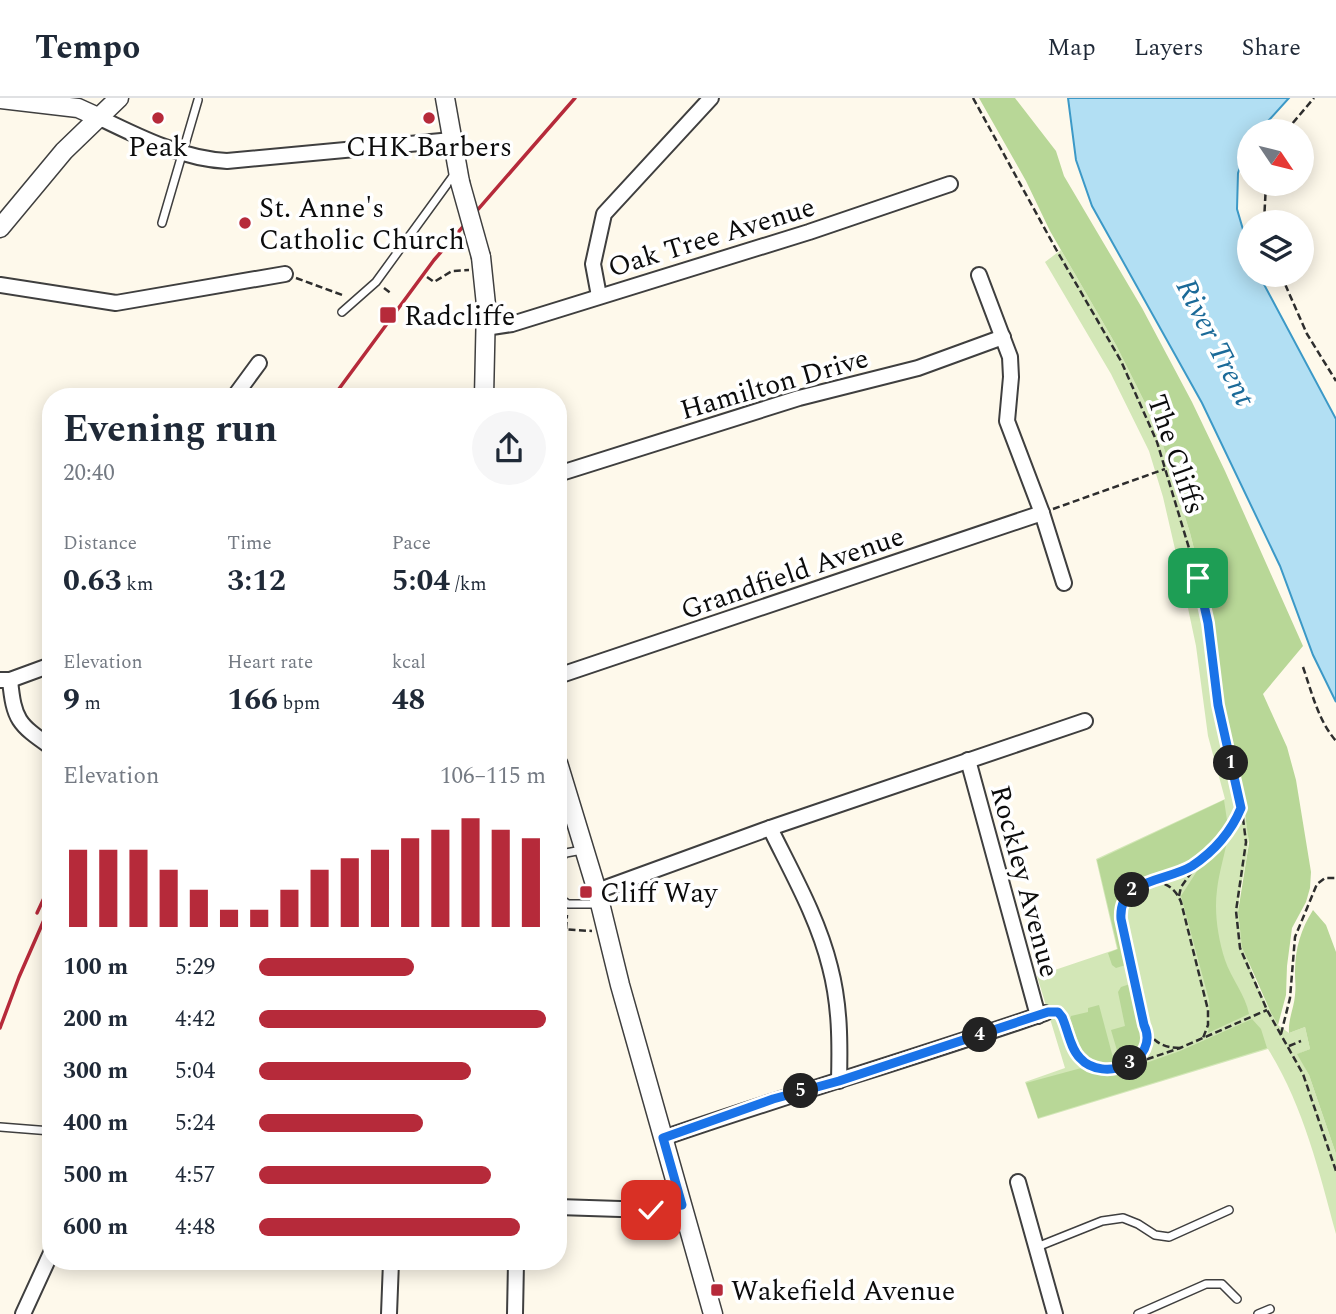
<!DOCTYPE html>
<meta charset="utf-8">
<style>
body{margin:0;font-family:Spectral,serif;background:#f6f6f7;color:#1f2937;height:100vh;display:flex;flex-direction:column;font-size:26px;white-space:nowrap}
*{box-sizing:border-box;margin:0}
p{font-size:23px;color:#747a83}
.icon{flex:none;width:38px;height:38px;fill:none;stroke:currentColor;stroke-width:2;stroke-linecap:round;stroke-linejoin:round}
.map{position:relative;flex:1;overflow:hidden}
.sheet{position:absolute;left:42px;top:290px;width:525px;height:882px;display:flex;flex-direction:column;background:#fff;border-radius:28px;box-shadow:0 4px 18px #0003}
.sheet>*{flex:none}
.needle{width:46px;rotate:125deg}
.fabs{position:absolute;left:1237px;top:21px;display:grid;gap:14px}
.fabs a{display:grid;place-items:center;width:77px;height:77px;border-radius:50%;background:#fff;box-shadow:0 4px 18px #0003;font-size:35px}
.pin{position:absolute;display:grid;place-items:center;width:60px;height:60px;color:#fff;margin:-30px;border-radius:14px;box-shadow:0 4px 10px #0006}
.km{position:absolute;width:35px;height:35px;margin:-18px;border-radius:50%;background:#222;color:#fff;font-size:19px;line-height:35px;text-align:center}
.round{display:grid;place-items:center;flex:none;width:74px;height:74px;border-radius:37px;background:#f6f6f7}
.headline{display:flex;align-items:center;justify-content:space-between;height:119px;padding:0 21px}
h1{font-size:38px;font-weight:700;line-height:52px}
.stats{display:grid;grid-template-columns:repeat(3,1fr);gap:10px;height:119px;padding:7px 21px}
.stats div{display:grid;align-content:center}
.stats b{font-size:30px;font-weight:700}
.stats small{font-size:19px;font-weight:400}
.stats p{font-size:19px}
.chart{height:196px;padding:14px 21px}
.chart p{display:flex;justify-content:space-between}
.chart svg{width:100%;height:126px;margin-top:7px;stroke:#b62a3a;stroke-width:6}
ul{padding:0 21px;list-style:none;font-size:23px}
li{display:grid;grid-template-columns:112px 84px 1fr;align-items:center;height:52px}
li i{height:18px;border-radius:9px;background:#b62a3a}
header{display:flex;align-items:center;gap:42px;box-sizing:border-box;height:98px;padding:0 35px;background:#fff;border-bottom:2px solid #e0e1e3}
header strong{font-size:33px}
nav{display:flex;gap:38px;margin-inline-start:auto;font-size:24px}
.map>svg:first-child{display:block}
.green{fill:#d3e7b7}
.forest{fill:#b8d797}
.water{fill:#b2dff3;stroke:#3c99c7;stroke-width:2}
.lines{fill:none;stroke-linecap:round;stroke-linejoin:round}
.service-casing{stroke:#3f3f3f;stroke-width:10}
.minor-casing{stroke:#3f3f3f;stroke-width:18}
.tertiary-casing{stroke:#3f3f3f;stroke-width:21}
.path{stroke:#2e2e2e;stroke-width:2.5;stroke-dasharray:7 3.5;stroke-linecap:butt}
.service{stroke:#fff;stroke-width:7}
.minor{stroke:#fff;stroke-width:14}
.tertiary{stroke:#fff;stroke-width:18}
.rail{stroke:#b62a3a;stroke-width:3.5}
.tertiary-bridge-casing{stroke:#3f3f3f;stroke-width:21;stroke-linecap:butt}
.tertiary-bridge{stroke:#fff;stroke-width:18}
.route-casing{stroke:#fff;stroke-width:14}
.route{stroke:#1a73e8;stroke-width:9}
.poi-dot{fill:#b62a3a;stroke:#fff;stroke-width:2.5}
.labels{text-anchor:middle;stroke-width:7;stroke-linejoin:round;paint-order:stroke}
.poi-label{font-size:28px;fill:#0c0c0c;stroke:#fff;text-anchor:start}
.street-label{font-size:28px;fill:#0c0c0c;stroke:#fff}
.water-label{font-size:30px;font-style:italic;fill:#1b6a98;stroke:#fff}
</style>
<header>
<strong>Tempo</strong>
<nav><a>Map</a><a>Layers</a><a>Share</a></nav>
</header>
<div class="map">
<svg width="1336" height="1216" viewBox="0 0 1336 1216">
<rect width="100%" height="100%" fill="#fef9eb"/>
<path class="green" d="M1061 152 1116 247 1158 331 1190 435 1203 486 1211 524 1222 610 1248 733C1250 756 1241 780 1239 803 1235 842 1258 893 1278 927L1289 935 1305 929 1310 951 1298 956 1309 977 1336 1056V1136C1319 1073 1303 1007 1268 951L1038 1021 1025 984 1065 970 1037 878 1117 851 1096 761 1225 701 1208 638 1196 548 1181 477 1163 399 1149 353 1111 276 1045 164Z"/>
<g class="forest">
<path d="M979 0H1015L1056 53 1064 78 1142 210 1192 304 1225 373 1303 548 1263 596 1287 649 1296 682 1311 774 1310 790 1306 804 1292 830 1287 868 1286 897 1278 927 1271 915 1242 849 1238 814 1249 745 1244 709 1222 610 1211 524 1203 486 1190 435 1158 331 1116 247 1050 133 1026 83Z"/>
<path d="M1224 702 1227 722 1224 734 1206 754 1189 765 1141 783 1132 787 1123 799 1119 816 1129 866 1116 870 1112 867 1108 855 1118 851 1097 762Z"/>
<path d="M1228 738C1225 756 1219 774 1217 792 1214 814 1218 840 1225 862 1231 880 1246 898 1249 916L1208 935 1210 921 1209 902 1181 798 1206 759Z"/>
<path d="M1313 812 1326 827 1336 854V1056L1309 977 1297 956 1310 951 1305 929 1289 935C1288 921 1294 910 1295 897 1296 889 1295 882 1295 874 1295 850 1301 831 1313 812Z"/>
<path d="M1133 885C1139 913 1158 954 1121 966L1111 932 1125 928 1118 894 1121 889Z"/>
<path d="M1099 907 1115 967C1081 974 1080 945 1070 921L1071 918 1088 914V910Z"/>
<path d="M1252 921 1261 931 1267 950 1038 1020 1026 985 1085 969 1106 975 1120 974 1180 953Z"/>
</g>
<path class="water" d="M1068 0H1289L1259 33H1250L1249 47 1238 75 1237 111 1249 152 1250 177H1259L1336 321V604L1313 557 1280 468 1202 305 1092 108 1076 62Z"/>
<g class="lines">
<defs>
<g id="service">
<path d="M162 125 198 2"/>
<path d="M342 214 376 184 456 74"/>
<path d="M558 762 566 755 582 752"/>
<path d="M558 799 568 806H599"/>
<path d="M1045 915 1058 914 1062 919C1076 948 1076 978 1119 970"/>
<path d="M0 1029 51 1033"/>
<path d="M1037 1149 1102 1123 1123 1120 1138 1126 1155 1137 1169 1139 1229 1112"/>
<path d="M1138 1216 1206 1186H1222L1237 1201"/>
<path d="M1258 1216 1270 1211"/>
</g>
<g id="minor">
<path d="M100 20C139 39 183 61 227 63L452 42"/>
<path d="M979 177 1010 259 1011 279 1007 323 1042 415 1064 485"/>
<path d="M0 187 116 205 285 176"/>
<path d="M599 198 593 166 604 116 711 0"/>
<path d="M485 230 512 226 809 134 950 86"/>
<path d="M234 299 259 265"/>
<path d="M558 376 799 300 918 270 1003 239"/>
<path d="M558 578 1042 415"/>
<path d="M0 582H10L51 567"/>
<path d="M10 582C14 622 18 626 51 649"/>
<path d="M968 662 1038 918"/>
<path d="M770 730C792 775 818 820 830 869 840 907 840 944 839 983"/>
<path d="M597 793 770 730 1085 623"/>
<path d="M663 1040C790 996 918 959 1045 915"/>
<path d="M1018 1084 1055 1216"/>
<path d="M558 1109 651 1112 682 1107"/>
<path d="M23 1216 51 1155"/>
<path d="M389 1216 391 1164"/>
<path d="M515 1216 516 1164"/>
</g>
<g id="tertiary">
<path d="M445 0 460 84"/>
<path d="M0 1 78 10 100 20"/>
<path d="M0 130 64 53 119 0"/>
<path d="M481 159 486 207 484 299"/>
<path d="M558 665 597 793 620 887 713 1216"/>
</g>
</defs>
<use href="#service" class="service-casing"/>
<use href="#minor" class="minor-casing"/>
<use href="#tertiary" class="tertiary-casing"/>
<g class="path">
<path d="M973 0 1057 153 1121 263 1157 344 1198 480 1208 525 1218 607 1240 697 1246 744 1236 813 1240 850 1267 912 1303 976 1336 1073"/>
<path d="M1286 33 1314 0"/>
<path d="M1264 124 1266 86"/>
<path d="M1281 177 1307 236 1336 283"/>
<path d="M427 179 434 184 452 173 469 172"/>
<path d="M296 180 345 198"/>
<path d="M384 190 392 196"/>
<path d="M1053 411 1165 371"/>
<path d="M1303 569C1312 595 1318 622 1336 643"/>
<path d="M1156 782C1192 773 1224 748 1240 713"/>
<path d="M1179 798 1181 789 1198 765"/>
<path d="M558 831 592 833"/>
<path d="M566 831 567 817"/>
<path d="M1281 936 1290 900 1295 839 1317 786 1325 780H1336"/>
<path d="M1289 948 1301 943"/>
<path d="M1180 950C1162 950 1152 943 1144 927L1120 813C1127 783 1168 771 1181 804L1208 912V927L1203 940"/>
<path d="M1130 966 1142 956 1148 938"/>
<path d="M1127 968 1180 950 1267 912"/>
</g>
<use href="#service" class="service"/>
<use href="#minor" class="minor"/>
<use href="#tertiary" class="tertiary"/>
<g class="rail">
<path d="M333 299 434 162 575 0"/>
<path d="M37 815 51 785"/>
<path d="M0 930 19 879 51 806"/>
</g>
<defs>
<path id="tertiary-bridge" d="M460 84 481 159"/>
</defs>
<use href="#tertiary-bridge" class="tertiary-bridge-casing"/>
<use href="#tertiary-bridge" class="tertiary-bridge"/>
</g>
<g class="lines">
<defs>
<path id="route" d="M651 1112 682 1107 663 1040 773 1001 839 983 1048 914H1058L1062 919C1068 932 1070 950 1080 960 1103 986 1161 963 1144 927L1121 821C1118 780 1166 784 1192 768 1213 754 1231 734 1241 710L1218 607 1208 525 1198 480"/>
</defs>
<use href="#route" class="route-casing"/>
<use href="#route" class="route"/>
</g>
<g class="poi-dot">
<circle cx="158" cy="20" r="7"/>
<circle cx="429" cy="20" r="7"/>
<circle cx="245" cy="125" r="7"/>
<rect x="379" y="208" width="18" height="18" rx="3.5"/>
<rect x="579" y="787" width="14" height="14" rx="3.5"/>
<rect x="710" y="1185" width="14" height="14" rx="3.5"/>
</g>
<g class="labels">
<g class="poi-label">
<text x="158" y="58" text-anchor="middle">Peak</text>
<text x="429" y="58" text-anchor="middle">CHK Barbers</text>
<text x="259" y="119">St. Anne's<tspan x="259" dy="32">Catholic Church</tspan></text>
<text x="404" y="227">Radcliffe</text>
<text x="600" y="804">Cliff Way</text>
<text x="731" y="1202">Wakefield Avenue</text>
</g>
<g class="street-label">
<text transform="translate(711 138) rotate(-17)" y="10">Oak Tree Avenue</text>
<text transform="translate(774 285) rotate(-16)" y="10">Hamilton Drive</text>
<text transform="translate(1177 356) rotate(71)" y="10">The Cliffs</text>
<text transform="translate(792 474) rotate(-19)" y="10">Grandfield Avenue</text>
<text transform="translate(1026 783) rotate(75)" y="10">Rockley Avenue</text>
</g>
<g class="water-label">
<text transform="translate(1216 244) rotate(63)" y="10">River Trent</text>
</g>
</g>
</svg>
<div class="fabs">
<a><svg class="needle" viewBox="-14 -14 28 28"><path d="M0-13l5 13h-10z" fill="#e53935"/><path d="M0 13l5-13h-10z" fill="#747a83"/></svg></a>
<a><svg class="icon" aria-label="layers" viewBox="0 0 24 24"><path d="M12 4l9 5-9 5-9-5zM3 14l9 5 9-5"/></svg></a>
</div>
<div class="pin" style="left:1198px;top:480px;background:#1e9e55"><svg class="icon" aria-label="arrive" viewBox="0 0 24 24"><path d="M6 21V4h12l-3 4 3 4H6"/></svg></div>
<div class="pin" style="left:651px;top:1112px;background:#d93025"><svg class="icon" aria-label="check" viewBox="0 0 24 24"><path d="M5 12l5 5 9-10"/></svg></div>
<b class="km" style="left:1231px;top:665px">1</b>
<b class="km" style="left:1132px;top:792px">2</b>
<b class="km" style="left:1130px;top:965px">3</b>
<b class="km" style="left:980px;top:937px">4</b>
<b class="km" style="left:801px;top:993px">5</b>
<section class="sheet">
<div class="headline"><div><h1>Evening run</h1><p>20:40</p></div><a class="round"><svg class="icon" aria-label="share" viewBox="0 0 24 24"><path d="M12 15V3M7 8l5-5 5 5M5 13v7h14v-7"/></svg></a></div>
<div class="stats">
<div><p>Distance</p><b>0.63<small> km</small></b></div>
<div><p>Time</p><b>3:12</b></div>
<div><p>Pace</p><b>5:04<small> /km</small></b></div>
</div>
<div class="stats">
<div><p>Elevation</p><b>9<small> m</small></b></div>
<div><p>Heart rate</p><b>166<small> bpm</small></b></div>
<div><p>kcal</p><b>48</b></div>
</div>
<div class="chart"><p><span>Elevation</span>106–115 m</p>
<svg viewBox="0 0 160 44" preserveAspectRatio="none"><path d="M5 44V17M15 44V17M25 44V17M35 44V24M45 44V31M55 44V38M65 44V38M75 44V31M85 44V24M95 44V20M105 44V17M115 44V13M125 44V10M135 44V6M145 44V10M155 44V13"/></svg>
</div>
<ul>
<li><b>100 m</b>5:29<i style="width:54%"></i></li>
<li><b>200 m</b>4:42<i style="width:100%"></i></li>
<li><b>300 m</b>5:04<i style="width:74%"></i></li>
<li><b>400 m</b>5:24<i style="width:57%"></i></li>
<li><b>500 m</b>4:57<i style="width:81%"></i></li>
<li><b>600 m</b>4:48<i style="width:91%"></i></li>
</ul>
</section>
</div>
